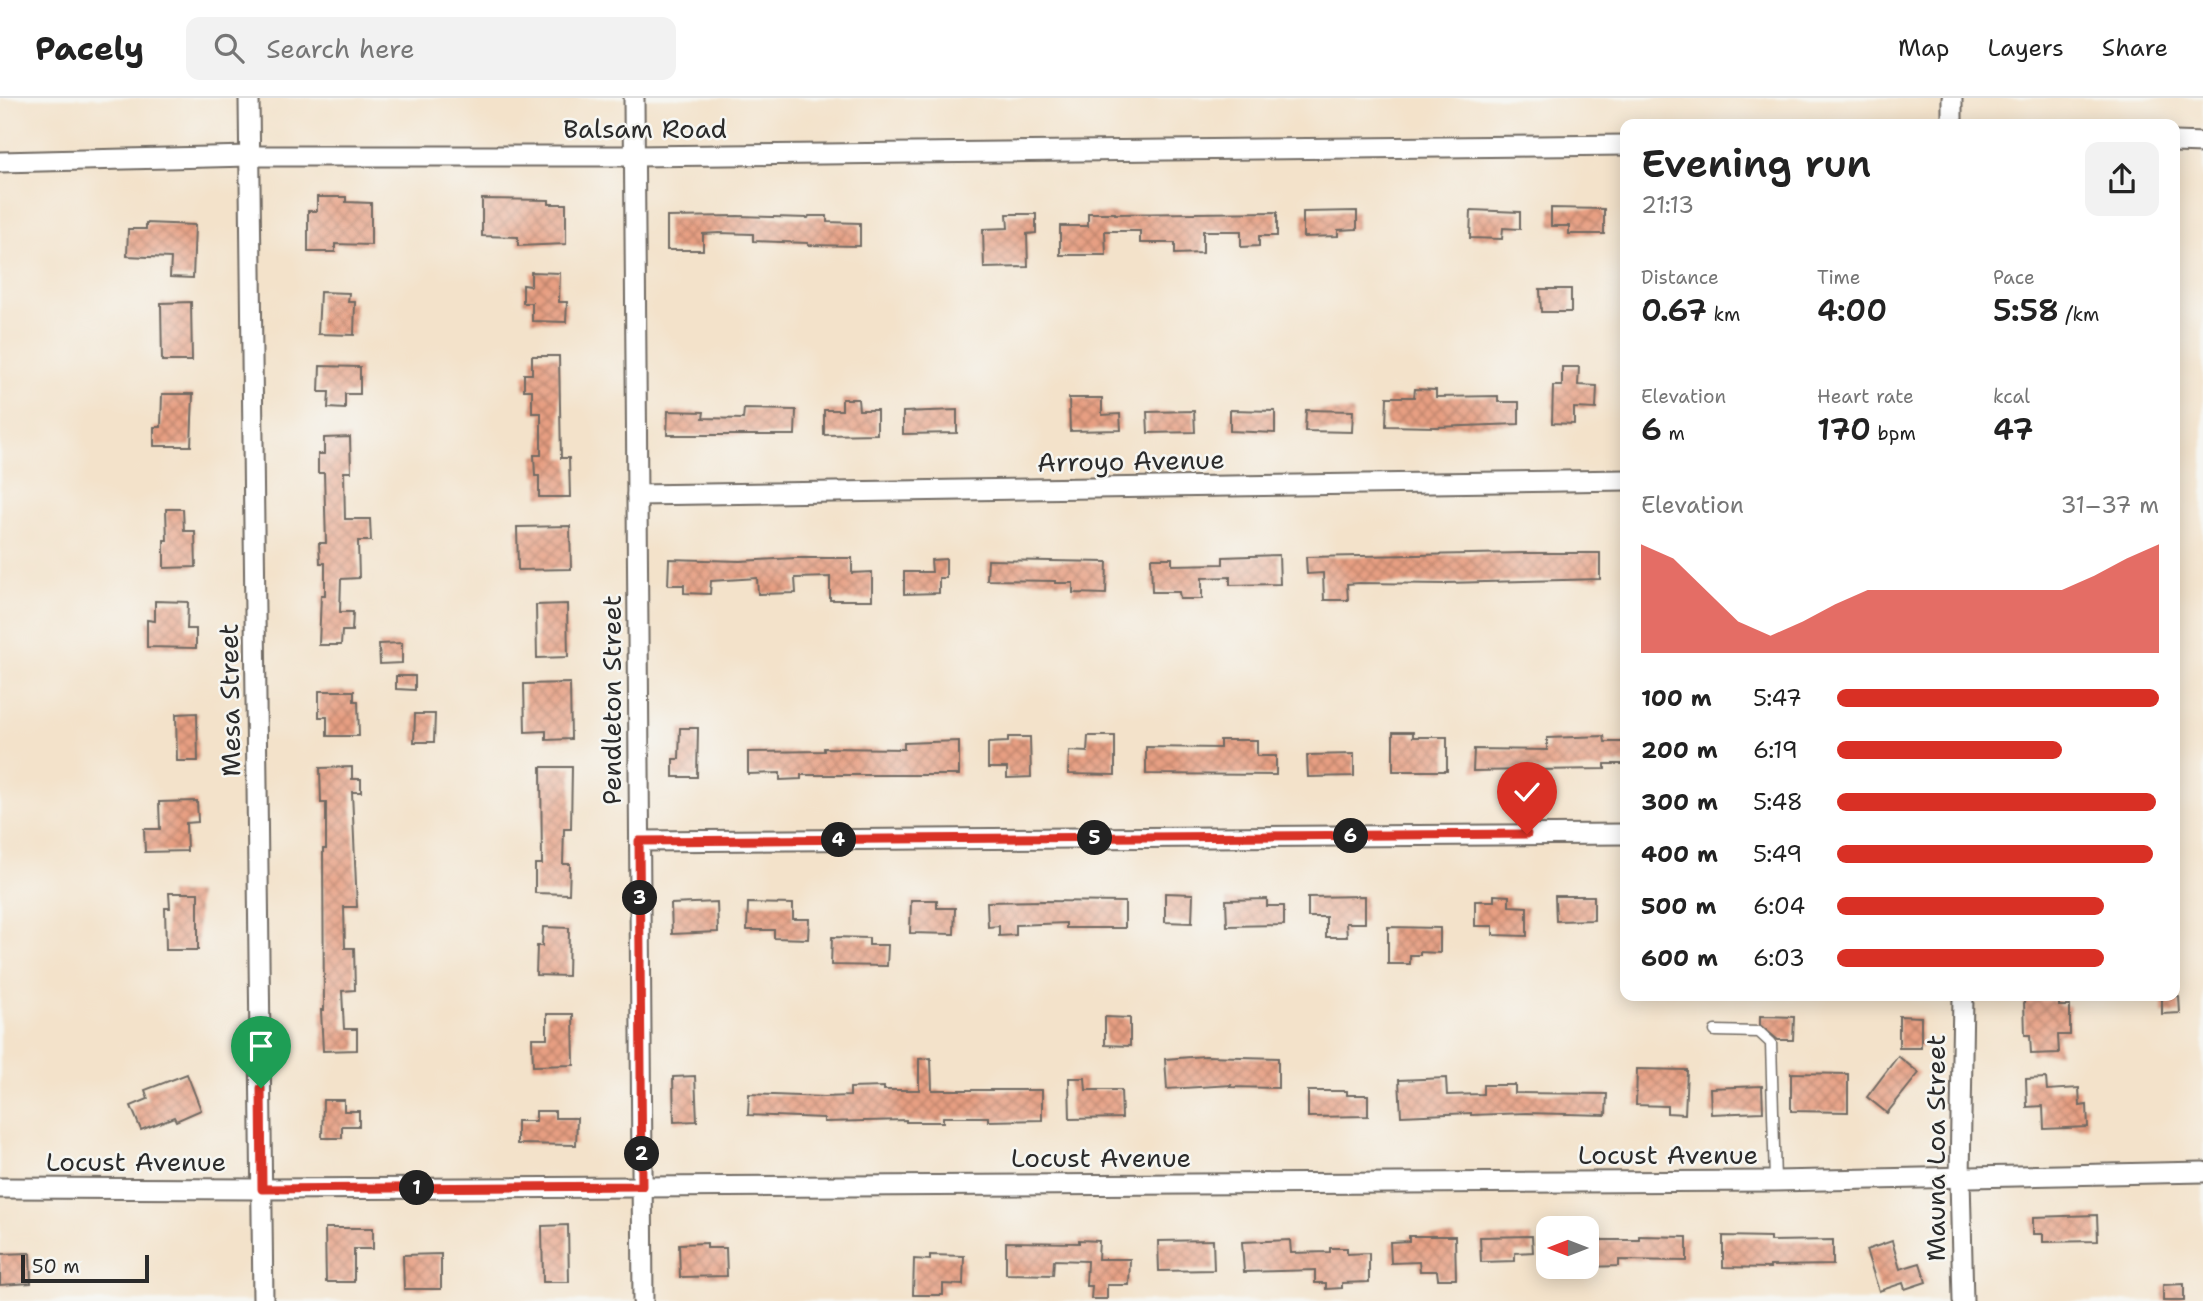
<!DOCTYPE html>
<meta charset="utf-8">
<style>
body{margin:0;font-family:"Shantell Sans",sans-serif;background:#f2f2f2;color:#222;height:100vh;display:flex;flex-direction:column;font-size:26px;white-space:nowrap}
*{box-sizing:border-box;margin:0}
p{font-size:23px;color:#767676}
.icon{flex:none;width:38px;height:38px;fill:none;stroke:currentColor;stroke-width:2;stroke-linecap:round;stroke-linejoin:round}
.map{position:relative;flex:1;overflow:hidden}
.drawer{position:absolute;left:1620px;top:21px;width:560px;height:882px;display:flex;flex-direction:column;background:#fff;border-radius:14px;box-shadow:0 4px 18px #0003}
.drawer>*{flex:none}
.needle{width:46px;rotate:270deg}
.tools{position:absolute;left:1536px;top:1118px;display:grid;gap:14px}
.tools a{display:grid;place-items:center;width:63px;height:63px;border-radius:14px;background:#fff;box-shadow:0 4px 18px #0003;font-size:35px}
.scale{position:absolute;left:21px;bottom:18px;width:128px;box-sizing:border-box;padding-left:7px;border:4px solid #2b2b2b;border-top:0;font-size:19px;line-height:24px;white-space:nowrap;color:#2b2b2b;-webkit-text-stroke:5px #f6f6f2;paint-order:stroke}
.pin{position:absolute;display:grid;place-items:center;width:60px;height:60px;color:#fff;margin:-72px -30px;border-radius:50% 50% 50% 0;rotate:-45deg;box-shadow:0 0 7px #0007}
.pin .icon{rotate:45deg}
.km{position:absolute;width:35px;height:35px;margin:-18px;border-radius:50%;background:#222;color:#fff;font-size:19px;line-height:35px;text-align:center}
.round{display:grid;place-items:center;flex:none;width:74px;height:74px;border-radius:14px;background:#f2f2f2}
.overview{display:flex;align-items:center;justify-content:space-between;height:119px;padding:0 21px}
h1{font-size:38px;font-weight:600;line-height:52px}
.figures{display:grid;grid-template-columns:repeat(3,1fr);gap:10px;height:119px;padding:7px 21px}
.figures div{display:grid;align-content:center}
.figures b{font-size:30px;font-weight:600}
.figures small{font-size:19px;font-weight:400}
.figures p{font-size:19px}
.chart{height:196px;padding:14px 21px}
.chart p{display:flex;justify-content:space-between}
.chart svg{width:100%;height:126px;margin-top:7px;fill:#d93025;opacity:.7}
ul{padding:0 21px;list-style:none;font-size:23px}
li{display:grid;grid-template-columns:112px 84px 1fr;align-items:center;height:52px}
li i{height:18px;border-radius:9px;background:#d93025}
header{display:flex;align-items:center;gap:42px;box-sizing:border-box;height:98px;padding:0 35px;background:#fff;border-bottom:2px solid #e0e0e0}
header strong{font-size:33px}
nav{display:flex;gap:38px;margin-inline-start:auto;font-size:24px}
.search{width:490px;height:63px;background:#f2f2f2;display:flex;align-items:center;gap:18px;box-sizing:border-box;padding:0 24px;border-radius:14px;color:#767676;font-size:26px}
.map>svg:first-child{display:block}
.building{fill:url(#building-cross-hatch)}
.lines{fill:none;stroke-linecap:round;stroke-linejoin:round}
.service-casing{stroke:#716b63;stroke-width:13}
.minor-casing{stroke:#716b63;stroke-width:23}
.service{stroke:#fff;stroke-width:10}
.minor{stroke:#fff;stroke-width:19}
.route-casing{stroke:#fff;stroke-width:14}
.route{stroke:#d93025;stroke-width:9}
.labels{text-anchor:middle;stroke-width:5;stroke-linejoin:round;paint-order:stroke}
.street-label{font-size:26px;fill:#2b2b2b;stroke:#f6f6f2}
</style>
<header>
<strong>Pacely</strong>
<div class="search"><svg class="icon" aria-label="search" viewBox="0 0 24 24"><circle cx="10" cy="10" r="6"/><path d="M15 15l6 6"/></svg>Search here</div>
<nav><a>Map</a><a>Layers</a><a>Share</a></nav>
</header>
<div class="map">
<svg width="2203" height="1203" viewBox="0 0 2203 1203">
<defs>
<pattern id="building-cross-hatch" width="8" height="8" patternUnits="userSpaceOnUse" patternTransform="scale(1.75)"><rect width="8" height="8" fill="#e79f82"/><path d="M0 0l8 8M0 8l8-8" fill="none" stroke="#bb826b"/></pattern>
</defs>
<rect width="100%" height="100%" fill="#f6f6f2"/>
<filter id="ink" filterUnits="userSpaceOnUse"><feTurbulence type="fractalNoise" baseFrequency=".0143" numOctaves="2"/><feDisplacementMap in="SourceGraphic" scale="14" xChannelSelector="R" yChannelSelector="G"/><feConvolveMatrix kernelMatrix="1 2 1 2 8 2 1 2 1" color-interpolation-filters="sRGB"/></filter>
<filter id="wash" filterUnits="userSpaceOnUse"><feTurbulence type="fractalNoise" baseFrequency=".00686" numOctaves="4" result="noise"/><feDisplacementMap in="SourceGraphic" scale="28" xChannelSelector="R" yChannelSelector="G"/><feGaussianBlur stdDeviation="1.57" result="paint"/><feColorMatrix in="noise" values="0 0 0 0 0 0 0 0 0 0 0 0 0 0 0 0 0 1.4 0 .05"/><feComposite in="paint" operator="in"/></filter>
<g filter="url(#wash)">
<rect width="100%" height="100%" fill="#f3e2ca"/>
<g id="blocks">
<g class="building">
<path d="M317 99H346V104L371 105V147L335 146V154H308V113H317Z"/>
<path d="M482 101 549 102V106H566V146L518 148V139L482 138Z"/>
<path d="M1551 110 1604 111V136H1569V128H1551Z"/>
<path d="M1471 112 1520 114V131L1503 130 1502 141 1470 140Z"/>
<path d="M1357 113V131L1338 132V138L1303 139V114Z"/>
<path d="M1277 114V138H1259V148L1241 149V133H1203V155L1175 156V145H1140V133H1105L1106 157H1060V128H1088V115H1115V116Z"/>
<path d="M1007 116H1036V135L1027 136 1028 169 984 170 983 131 1008 130Z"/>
<path d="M738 118 808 120 809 118H827V124L860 125V148L808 147V145L753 143V136L719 135 703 136V152H667V119Z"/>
<path d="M146 125 195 127 193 180 170 179 171 160 127 158 128 131H146Z"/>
<path d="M531 174 560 175 559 204H567L566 224 532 223V205H523V187L531 188Z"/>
<path d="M1540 191H1571V214H1541Z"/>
<path d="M320 194 349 195 348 204H355L354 237 318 236Z"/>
<path d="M191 204 192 263H162L161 205Z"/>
<path d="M532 258H559L561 360H569L570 399H539V378H535L534 357H541V315H532V292H524V276H532Z"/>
<path d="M320 268 360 269V296H345V311L328 310 329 294H319Z"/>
<path d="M1562 269H1579L1578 287 1597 288 1596 311 1574 310V326L1552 325 1553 288H1562Z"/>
<path d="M1415 291 1436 292V299L1498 298V304H1519V326L1436 329 1386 328 1387 299H1414Z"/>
<path d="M162 296H193L191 348H154V329H161Z"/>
<path d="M1069 300H1102V317L1120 316 1121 332 1070 333Z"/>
<path d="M842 301H858L859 312H877V336L824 337V312H842Z"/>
<path d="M744 311 796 312 795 337H667L668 313 704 314 703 320 743 321Z"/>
<path d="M957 312V335L903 336V314Z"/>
<path d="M1230 312 1275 313V335L1230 333Z"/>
<path d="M1306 312 1353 313 1352 334 1305 333Z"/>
<path d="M1194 313 1195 334 1148 335 1147 314Z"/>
<path d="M350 339 351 374H344L345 421H370L371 443H358L359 480 341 481 340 514H353L352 533H342L341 547H319L321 497H325V465H320L319 445H326L324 375H318V356H324V340Z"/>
<path d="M166 411H183L184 433H195L196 469 164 470V442H167Z"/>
<path d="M570 428 571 471 518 472 517 429Z"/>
<path d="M1525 455H1600V481L1446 485V486L1359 485 1347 486 1348 502H1324L1323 475 1307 476 1306 459Z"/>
<path d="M1279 457 1280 486 1230 487V479L1202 480V501H1180L1179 494H1152L1151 460H1172V467L1223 466V459Z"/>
<path d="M795 460H852V475L872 474V502H830V479L795 480 796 495 758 496 757 480 711 483 710 496 684 495V487H668L669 461 740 463Z"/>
<path d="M946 461V480H939V495L904 496V474H932L931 462Z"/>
<path d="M988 462 1107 464 1106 496 1073 495V485H1055V483L987 482Z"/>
<path d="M155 503 188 504 187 531H196V550L147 549V522L155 523Z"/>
<path d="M567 506 568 559 537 560 536 507Z"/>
<path d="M402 545V565L380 566 379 546Z"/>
<path d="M396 578H415V592L396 591Z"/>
<path d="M570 585 571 641 546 642V633L525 634 524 586Z"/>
<path d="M319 593H354V603H358L359 638H327V619H319Z"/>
<path d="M197 615 198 663H177L176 616Z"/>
<path d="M415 616H435L434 644H414Z"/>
<path d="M680 630H698L697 679H673V661H679Z"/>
<path d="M1393 634H1413V639H1447V673H1393Z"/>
<path d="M1088 638H1115V677L1068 676 1069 653 1087 654Z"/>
<path d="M1604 638 1605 644H1626V666H1605V671L1473 673 1474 651 1547 652V640Z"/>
<path d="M1008 639H1030L1031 679 1007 680V670H988V645L1008 644Z"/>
<path d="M1220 642H1257V658H1276V677L1146 676V649L1220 650Z"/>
<path d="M959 643V677H801V681L780 682V675L748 676V654L824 653V650L904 651V645Z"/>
<path d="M1354 656V678L1308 679 1307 657Z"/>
<path d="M352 669V681H361V694H352L357 809H344L345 850H354L355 892 342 893 344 931H357V952L323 953 321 912H324L323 751H326V705H321L320 670Z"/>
<path d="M541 669H572L571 731H564L563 766H570L569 796 535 795V766H542Z"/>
<path d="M197 703 198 724 186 725 187 753 145 754 144 731H160L159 704Z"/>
<path d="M169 795H198V852H166L165 810H170Z"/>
<path d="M1165 795 1193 796 1192 825 1165 824Z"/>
<path d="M1494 797 1509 798V808L1527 809V838L1493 837V828H1475V803H1494Z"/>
<path d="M1365 798V825H1346L1347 839H1326V819H1308V799Z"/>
<path d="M1555 798H1594V822L1556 823Z"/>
<path d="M1267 801V808H1284V827L1227 828 1226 802Z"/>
<path d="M911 802H937V810H955L954 836 910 835Z"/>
<path d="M1043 803 1125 804V830H1066V825L1016 827V837L999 838V828L988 829 987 804Z"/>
<path d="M717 804 718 834 672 836 671 806Z"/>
<path d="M748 805 793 806V821H809L808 841 774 840V832H747Z"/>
<path d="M543 829 569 830 568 878 536 877 537 848H542Z"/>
<path d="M1388 829 1440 830V855L1420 854V857H1410V866H1388Z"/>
<path d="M832 839 869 840V847H888L887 868 831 867Z"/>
<path d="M2162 898H2179L2180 915 2162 916Z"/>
<path d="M2024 902H2059V908H2070V937H2058L2059 955 2031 956 2030 937H2025Z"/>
<path d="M547 916H573L574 967 533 968 532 940H547Z"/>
<path d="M1760 918 1794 919 1793 942H1778L1760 927Z"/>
<path d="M1899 918 1921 919V950H1899Z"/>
<path d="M1105 919 1130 920V948L1105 947Z"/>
<path d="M1205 958 1278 960V990L1230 989 1231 987 1167 991 1165 961Z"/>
<path d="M1898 958 1919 975 1887 1015 1867 999Z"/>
<path d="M931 960 932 992H1042V1022L988 1023V1019H943V1024H906V1022L824 1024V1020L748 1017 749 996 824 999 850 998V990L884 989V992H919V961Z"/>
<path d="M1637 971 1687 972 1685 1016 1667 1015V1008L1636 1007Z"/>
<path d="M1791 975 1848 976V1014L1791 1013Z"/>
<path d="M187 976 201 1012 176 1023 174 1019 141 1032 131 1008 148 1001 145 992Z"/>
<path d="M695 978 697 1023 674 1024 673 979Z"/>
<path d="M1069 980H1085L1086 992H1121L1122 1020 1070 1021Z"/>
<path d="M1446 980 1447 997 1483 996V987H1515V995L1607 996 1606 1017 1526 1015 1471 1017V1015L1401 1018 1399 982Z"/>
<path d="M2046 980 2047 992 2079 990 2080 1008 2087 1007 2088 1029 2044 1031 2043 1008 2027 1009 2026 981Z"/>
<path d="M1762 988 1763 1014 1711 1016 1710 990Z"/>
<path d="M1308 993H1347V997H1368V1018L1308 1019Z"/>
<path d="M323 1002H344V1013H359V1028H342V1040H322Z"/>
<path d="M536 1013H555V1020H577L576 1047 517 1046V1023H536Z"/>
<path d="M2097 1117 2098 1143 2043 1144V1136H2033V1119Z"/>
<path d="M568 1127 569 1184H543L542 1128Z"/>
<path d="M325 1130H373V1151H354V1184H326Z"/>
<path d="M1409 1138H1455L1456 1181H1438L1437 1173H1420L1419 1164 1391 1165 1390 1144 1409 1143Z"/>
<path d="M1532 1138 1533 1154 1515 1155V1163L1481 1164 1480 1139Z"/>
<path d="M1639 1138 1687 1139V1163L1619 1162V1168L1587 1169V1142H1639Z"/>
<path d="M1723 1138 1770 1139V1143L1833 1142V1167L1770 1168V1170L1723 1169Z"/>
<path d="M1079 1142 1099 1143 1098 1161H1130L1129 1187H1107V1201H1091L1092 1188H1086L1087 1163 1054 1162 1053 1177 1006 1176V1144L1079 1145Z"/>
<path d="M1213 1142 1214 1172 1159 1173 1158 1143Z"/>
<path d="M1290 1142 1291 1155 1330 1154V1150H1347V1156L1369 1155V1184L1342 1185V1190L1326 1191V1185H1315V1172L1244 1174 1242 1144Z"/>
<path d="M1892 1143 1900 1171 1920 1165 1926 1184 1905 1191 1903 1185 1879 1193 1866 1152Z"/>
<path d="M707 1145V1150H726L727 1178 680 1179 679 1146Z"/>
<path d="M30 1155 31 1185 0 1187V1156Z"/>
<path d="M441 1156V1191H404L403 1157Z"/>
<path d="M930 1157 964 1158 963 1187 943 1186V1197H913L914 1161 930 1162Z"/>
<path d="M2184 1186V1203H2163V1187Z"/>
</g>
</g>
</g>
<g filter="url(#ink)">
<use href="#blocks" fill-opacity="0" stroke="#716b63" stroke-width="2"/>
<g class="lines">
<defs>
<path id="service" d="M1715 933 1759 934 1771 945 1775 1083"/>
<g id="minor">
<path d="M249 0 263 1203"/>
<path d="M634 0 643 1203"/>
<path d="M1952 26V0"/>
<path d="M2175 44 2203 45"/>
<path d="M0 64 250 58H635L1626 47"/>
<path d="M637 397 1626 382"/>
<path d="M640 743 1626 736"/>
<path d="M0 1090 262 1091 1775 1083 2203 1074"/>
<path d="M1963 1203 1960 1080 1963 898"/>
</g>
</defs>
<use href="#service" class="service-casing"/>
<use href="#minor" class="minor-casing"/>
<use href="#service" class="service"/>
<use href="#minor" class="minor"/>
</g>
</g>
<g class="lines" filter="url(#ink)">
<defs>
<path id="route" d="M261 990 262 1091 642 1088 639 743 1527 736"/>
</defs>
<use href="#route" class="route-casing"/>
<use href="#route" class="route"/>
</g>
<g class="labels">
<g class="street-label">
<text x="645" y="40">Balsam Road</text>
<text transform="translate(1131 363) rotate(-1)" y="9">Arroyo Avenue</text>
<text transform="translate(230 602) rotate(-91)" y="9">Mesa Street</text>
<text transform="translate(612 602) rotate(-90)" y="9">Pendleton Street</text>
<text transform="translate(1936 1050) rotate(-90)" y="9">Mauna Loa Street</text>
<text x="1668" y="1066">Locust Avenue</text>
<text x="1101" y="1069">Locust Avenue</text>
<text x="136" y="1073">Locust Avenue</text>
</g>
</g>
</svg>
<div class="tools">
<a><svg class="needle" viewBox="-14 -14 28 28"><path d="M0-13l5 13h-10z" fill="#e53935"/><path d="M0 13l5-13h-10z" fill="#767676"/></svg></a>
</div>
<div class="scale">50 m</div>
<div class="pin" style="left:261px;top:990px;background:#1e9e55"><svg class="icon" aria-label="arrive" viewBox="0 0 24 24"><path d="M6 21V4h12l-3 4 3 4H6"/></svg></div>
<div class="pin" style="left:1527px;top:736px;background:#d93025"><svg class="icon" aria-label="check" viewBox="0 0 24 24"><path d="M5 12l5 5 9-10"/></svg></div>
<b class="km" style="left:417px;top:1090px">1</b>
<b class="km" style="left:642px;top:1056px">2</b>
<b class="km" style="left:640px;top:800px">3</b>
<b class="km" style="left:839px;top:742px">4</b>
<b class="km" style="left:1095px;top:740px">5</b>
<b class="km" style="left:1351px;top:738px">6</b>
<section class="drawer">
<div class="overview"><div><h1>Evening run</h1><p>21:13</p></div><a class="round"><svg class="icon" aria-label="share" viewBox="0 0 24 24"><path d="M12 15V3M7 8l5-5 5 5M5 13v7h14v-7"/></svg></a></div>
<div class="figures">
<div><p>Distance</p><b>0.67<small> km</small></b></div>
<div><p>Time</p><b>4:00</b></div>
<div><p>Pace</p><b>5:58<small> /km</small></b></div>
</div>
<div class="figures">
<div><p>Elevation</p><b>6<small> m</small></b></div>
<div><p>Heart rate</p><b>170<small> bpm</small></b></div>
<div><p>kcal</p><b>47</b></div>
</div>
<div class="chart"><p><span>Elevation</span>31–37 m</p>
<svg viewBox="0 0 160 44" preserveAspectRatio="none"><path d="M0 44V6L10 11L20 22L30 33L40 38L50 33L60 27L70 22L80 22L90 22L100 22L110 22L120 22L130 22L140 17L150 11L160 6V44z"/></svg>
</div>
<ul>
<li><b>100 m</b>5:47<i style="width:100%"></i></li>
<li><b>200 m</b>6:19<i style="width:70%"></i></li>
<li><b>300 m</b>5:48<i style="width:99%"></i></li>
<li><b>400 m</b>5:49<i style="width:98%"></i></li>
<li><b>500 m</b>6:04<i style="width:83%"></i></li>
<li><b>600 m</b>6:03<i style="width:83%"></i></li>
</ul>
</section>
</div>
